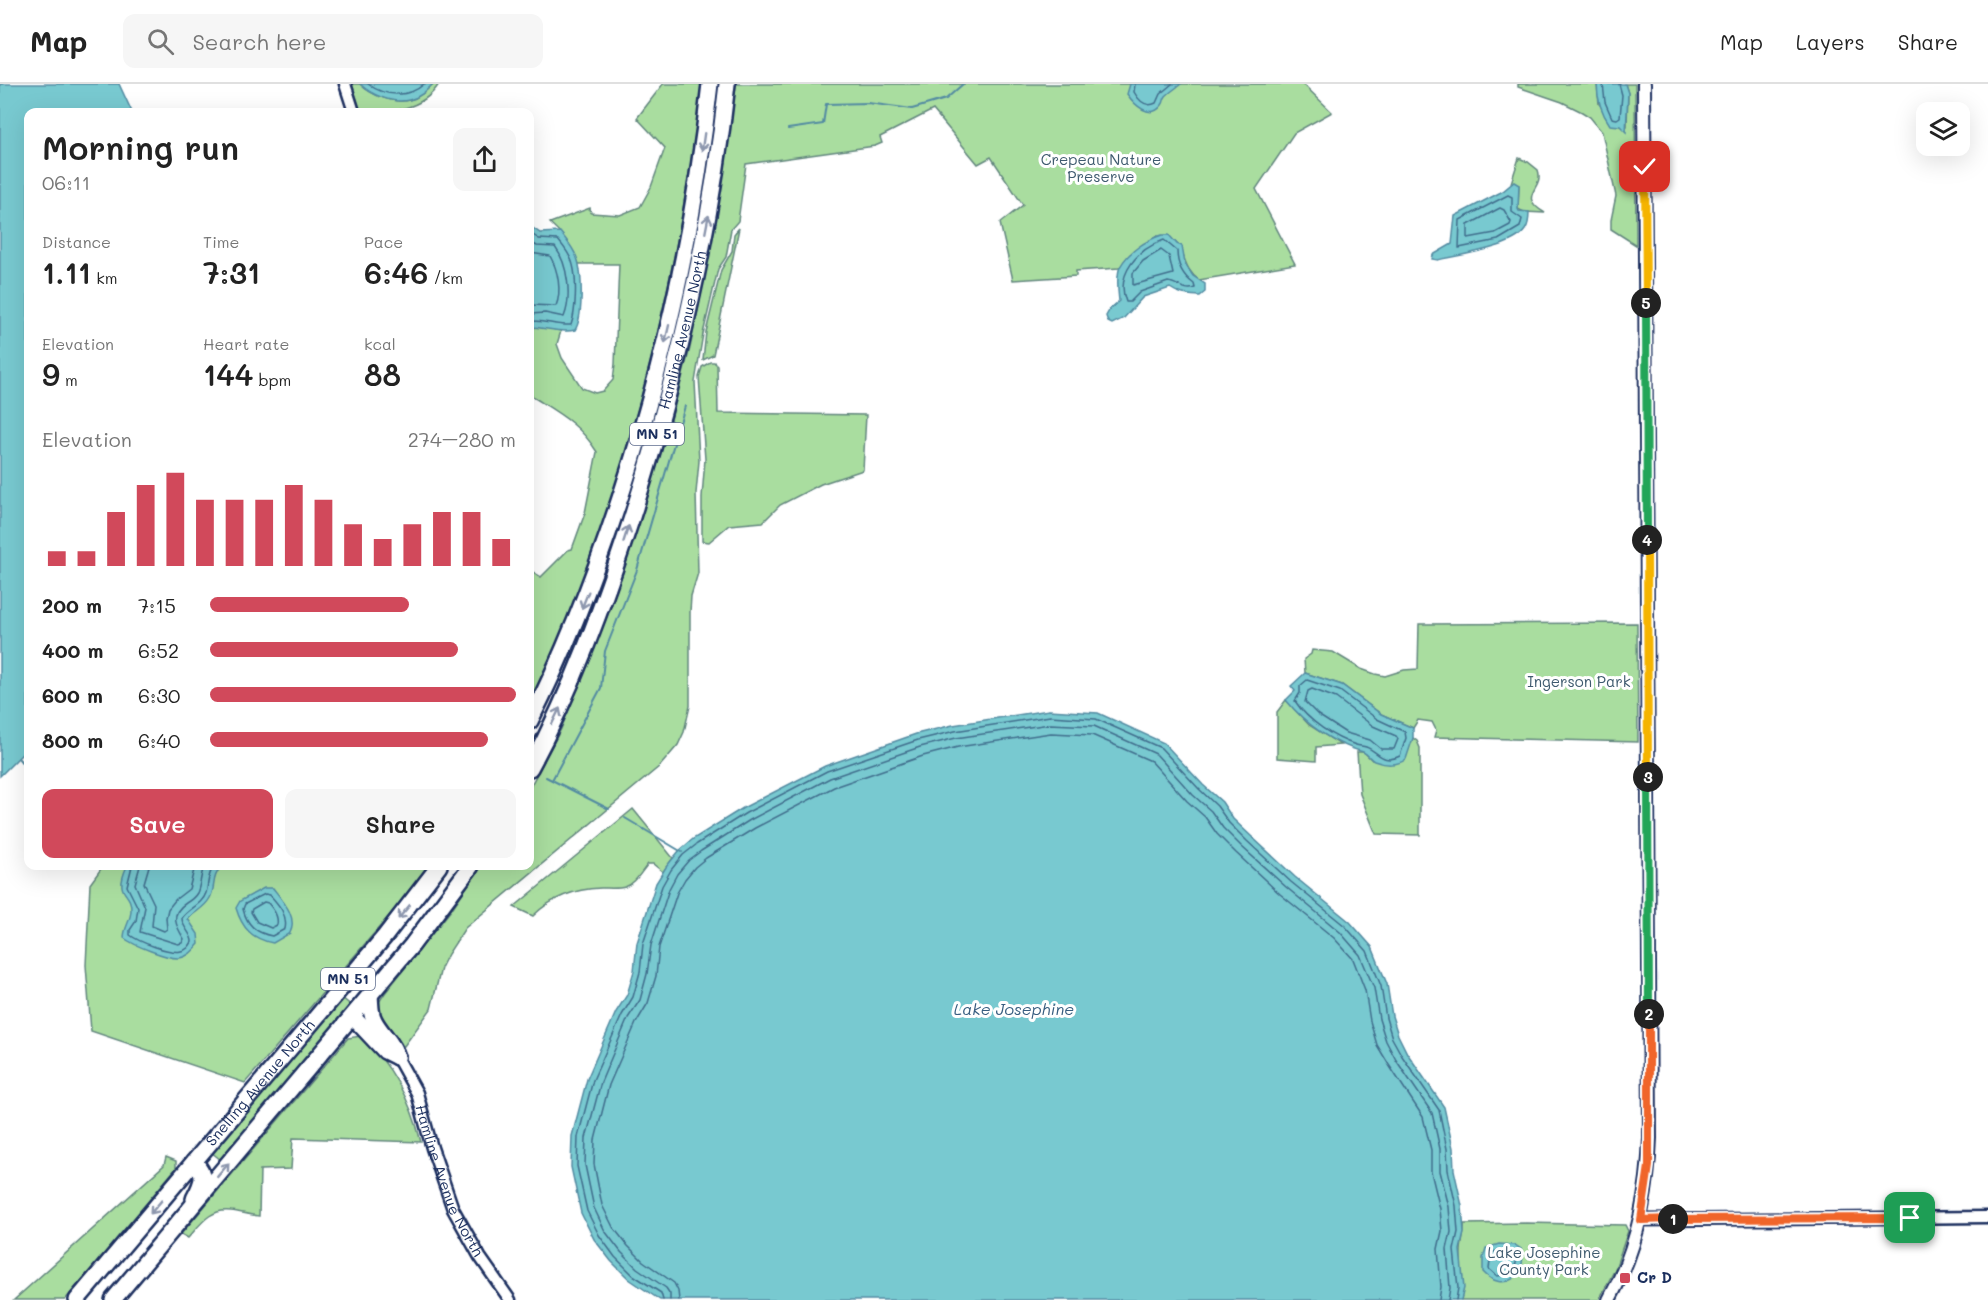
<!DOCTYPE html>
<meta charset="utf-8">
<style>
body{margin:0;font-family:Mali,sans-serif;background:#f6f6f6;color:#222;height:100vh;display:flex;flex-direction:column;font-size:22px;white-space:nowrap}
*{box-sizing:border-box;margin:0}
p{font-size:20px;color:#767676}
.icon{flex:none;width:33px;height:33px;fill:none;stroke:currentColor;stroke-width:2;stroke-linecap:round;stroke-linejoin:round}
.map{position:relative;flex:1;overflow:hidden}
.sheet{position:absolute;left:24px;top:24px;width:510px;height:762px;display:flex;flex-direction:column;background:#fff;border-radius:12px;box-shadow:0 6px 24px #0002}
.sheet>*{flex:none}
.fabs{position:absolute;left:1916px;top:18px;display:grid;gap:12px}
.fabs a{display:grid;place-items:center;width:54px;height:54px;border-radius:12px;background:#fff;box-shadow:0 6px 24px #0002;font-size:30px}
.pin{position:absolute;display:grid;place-items:center;width:51px;height:51px;color:#fff;margin:-26px;border-radius:12px;box-shadow:0 3px 9px #0006}
.km{position:absolute;width:30px;height:30px;margin:-15px;border-radius:50%;background:#222;color:#fff;font-size:16px;line-height:30px;text-align:center}
.round{display:grid;place-items:center;flex:none;width:63px;height:63px;border-radius:12px;background:#f6f6f6}
.overview{display:flex;align-items:center;justify-content:space-between;height:102px;padding:0 18px}
h1{font-size:33px;font-weight:600;line-height:45px}
.metrics{display:grid;grid-template-columns:repeat(3,1fr);gap:9px;height:102px;padding:6px 18px}
.metrics div{display:grid;align-content:center}
.metrics b{font-size:30px;font-weight:600}
.metrics small{font-size:16px;font-weight:400}
.metrics p{font-size:16px}
.chart{height:168px;padding:12px 18px}
.chart p{display:flex;justify-content:space-between}
.chart svg{width:100%;height:108px;margin-top:6px;stroke:#d1495b;stroke-width:6}
.button{display:flex;gap:12px;margin-top:auto;padding:12px 18px}
.button a{flex:1;height:69px;border-radius:12px;background:#d1495b;color:#fff;font-size:24px;font-weight:600;line-height:69px;text-align:center}
.button a+a{background:#f6f6f6;color:#222}
ul{padding:0 18px;list-style:none;font-size:20px}
li{display:grid;grid-template-columns:96px 72px 1fr;align-items:center;height:45px}
li i{height:15px;border-radius:8px;background:#d1495b}
header{display:flex;align-items:center;gap:36px;box-sizing:border-box;height:84px;padding:0 30px;background:#fff;border-bottom:2px solid #e0e0e0}
header strong{font-size:28px}
nav{display:flex;gap:33px;margin-inline-start:auto;font-size:21px}
.search{width:420px;height:54px;background:#f6f6f6;display:flex;align-items:center;gap:15px;box-sizing:border-box;padding:0 21px;border-radius:12px;color:#767676;font-size:22px}
.map>svg:first-child{display:block}
.green{fill:#a9dd9f;stroke:#62867e;stroke-width:1.5}
.water{fill:#78c9d0;stroke:#538ba2;stroke-width:1.5}
.lines{fill:none;stroke-linecap:round;stroke-linejoin:round}
.shore{stroke:#406d8c;stroke-width:1.5}
.stream{stroke:#538ba2;stroke-width:2}
.minor-casing{stroke:#1b2f5e;stroke-width:15}
.major-casing{stroke:#1b2f5e;stroke-width:16}
.highway-casing{stroke:#1b2f5e;stroke-width:20}
.minor{stroke:#fff;stroke-width:10}
.major{stroke:#fff;stroke-width:12}
.highway{stroke:#fff;stroke-width:15}
.oneway{stroke:#8d97ae}
.split-1-casing{stroke:#fff;stroke-width:12}
.split-2-casing{stroke:#fff;stroke-width:12}
.split-3-casing{stroke:#fff;stroke-width:12}
.split-4-casing{stroke:#fff;stroke-width:12}
.split-5-casing{stroke:#fff;stroke-width:12}
.split-6-casing{stroke:#fff;stroke-width:12}
.split-1{stroke:#f0652b;stroke-width:8}
.split-2{stroke:#f0652b;stroke-width:8}
.split-3{stroke:#22a559;stroke-width:8}
.split-4{stroke:#f5b400;stroke-width:8}
.split-5{stroke:#22a559;stroke-width:8}
.split-6{stroke:#f5b400;stroke-width:8}
.poi-dot{fill:#d1495b;stroke:#fff;stroke-width:2}
.labels{text-anchor:middle;stroke-width:6;stroke-linejoin:round;paint-order:stroke}
.shield{fill:#fff;stroke:#5f6d8e;stroke-width:1.5}
.shield-label{font-size:14px;font-weight:bold;fill:#1b2f5e}
.park-label{font-size:15px;fill:#3e5a6e;stroke:#fff}
.street-label{font-size:15px;fill:#1b2f5e;stroke:#fff}
.poi-label{font-size:15px;font-weight:bold;fill:#1b2f5e;stroke:#fff;text-anchor:start}
.water-label{font-size:16px;font-style:italic;fill:#375d80;stroke:#fff}
</style>
<header>
<strong>Map</strong>
<div class="search"><svg class="icon" aria-label="search" viewBox="0 0 24 24"><circle cx="10" cy="10" r="6"/><path d="M15 15l6 6"/></svg>Search here</div>
<nav><a>Map</a><a>Layers</a><a>Share</a></nav>
</header>
<div class="map">
<svg width="1988" height="1216" viewBox="0 0 1988 1216">
<rect width="100%" height="100%" fill="#fff"/>
<filter id="ink" filterUnits="userSpaceOnUse"><feTurbulence type="fractalNoise" baseFrequency=".0167" numOctaves="2"/><feDisplacementMap in="SourceGraphic" scale="12" xChannelSelector="R" yChannelSelector="G"/><feConvolveMatrix kernelMatrix="1 2 1 2 8 2 1 2 1" color-interpolation-filters="sRGB"/></filter>
<g filter="url(#ink)">
<g class="green">
<path d="M352 0H360C371 11 393 20 409 16 419 14 426 7 433 0H439C422 27 390 28 361 28Z"/>
<path d="M663 0H702C685 135 658 266 617 396 593 474 567 544 530 616V486L541 493 568 466 572 465 585 429 597 368C579 339 558 329 530 311V243H543L561 247 557 260 562 274 582 304 595 309 603 307 613 296 615 280 619 180H579C572 163 564 151 550 139L590 124 591 129 620 131 640 123 651 103 665 64 637 34Z"/>
<path d="M736 0H1303L1332 28 1294 49 1256 105 1295 180 1199 196C1181 184 1186 163 1172 156 1168 154 1161 153 1157 152L1134 167 1119 184 1076 187V192L1013 196 1000 139 1023 121 991 73 978 80 933 26 880 53 882 59 875 62 746 80 738 137 731 145 726 173 718 185 703 250 695 298 699 377 696 409 698 489 691 512 690 528V622L684 648 678 661 660 682 465 844 448 870 441 884 431 925 404 962H402L380 935 377 921 385 909 451 826 481 782H530V703L561 645 608 530 624 485 669 343 690 264 712 157 726 76Z"/>
<path d="M1518 0H1597L1599 20 1620 42H1627L1628 9 1625 0H1635L1636 161 1611 145V136L1616 112 1602 48 1590 33 1582 28 1562 18 1518 3Z"/>
<path d="M1519 74 1528 78 1538 86C1545 106 1515 111 1545 129L1524 128 1518 125 1519 101 1511 99Z"/>
<path d="M739 144 713 271 703 276 706 248 721 186 732 167 734 150Z"/>
<path d="M710 278H714L717 281 718 329 866 331 863 386 821 400 780 421 763 438 729 441 709 458 702 457V413L705 375 699 293 702 283Z"/>
<path d="M1637 539 1638 658 1434 653 1436 646 1432 638 1418 636 1413 644 1381 630 1342 601 1305 589 1304 575 1311 570 1312 566 1333 568 1361 585 1375 590 1385 592 1404 586 1418 585 1419 540Z"/>
<path d="M1286 616 1309 641 1341 661 1316 663V677L1277 674V628Z"/>
<path d="M1413 654 1417 657 1420 664V751L1376 750 1360 710 1357 668H1364L1372 676 1410 661Z"/>
<path d="M633 725 673 774 663 788 653 780H648C641 788 635 800 625 803 618 805 609 804 601 804 575 805 552 813 533 832L514 823Z"/>
<path d="M103 782H429L401 818 245 999 91 947 86 881 90 800Z"/>
<path d="M341 913 353 923 221 1076 211 1068Z"/>
<path d="M361 952C392 981 411 1017 421 1058L293 1054 291 1085 260 1086 259 1132C249 1131 240 1128 231 1127 210 1124 200 1141 188 1154L181 1150 348 954Z"/>
<path d="M166 1073 176 1077V1084L65 1216H14L164 1081Z"/>
<path d="M1526 1139 1625 1141 1628 1147 1615 1185 1599 1216H1461C1464 1200 1460 1185 1461 1168 1461 1158 1465 1150 1464 1140Z"/>
</g>
<g class="water">
<path d="M0 0H119L132 28H28V664L0 692Z"/>
<path d="M360 0H433C426 7 419 14 409 16 393 20 371 11 360 0Z"/>
<path d="M1130 0H1181C1176 4 1170 8 1166 12 1162 18 1166 15 1162 21 1150 37 1134 20 1127 10Z"/>
<path d="M1597 0H1625L1628 9 1626 48 1620 42 1610 41C1601 28 1597 16 1597 0Z"/>
<path d="M1514 98 1519 101 1518 125 1519 127 1529 128C1529 134 1529 141 1525 146 1513 164 1459 171 1438 176L1432 175 1433 171 1452 160 1455 132 1503 107Z"/>
<path d="M530 142 540 149 560 148C568 158 577 169 579 181 582 195 583 234 575 246 562 250 544 243 530 243Z"/>
<path d="M1162 151H1169L1177 160 1182 162 1185 180 1193 192 1205 200V208L1200 212C1188 211 1180 211 1170 204L1143 213 1124 234 1112 240 1108 238 1106 232 1110 225 1119 217C1118 208 1116 192 1120 183 1128 168 1146 156 1162 151Z"/>
<path d="M1305 589 1342 601 1381 630 1413 644V654L1406 675C1398 682 1384 681 1374 677 1370 675 1368 670 1363 668 1332 659 1307 642 1286 616L1295 607 1291 602Z"/>
<path d="M1049 626 1098 629 1164 659 1203 701 1222 718 1233 735 1252 753 1295 793 1350 838 1372 863 1387 900 1392 932 1398 951 1407 969 1444 1023 1453 1064 1454 1086 1462 1122 1464 1149 1460 1166 1464 1204 1461 1216H660L629 1195 611 1177 594 1155 581 1129 571 1083 572 1052 587 995 616 928 627 911 634 887 637 859 656 799 666 783 679 767 693 755 743 724 825 682 916 650 953 641Z"/>
<path d="M127 782H222C211 793 216 803 210 814 204 825 195 827 188 835L198 850 199 860C193 867 188 873 179 874 168 875 133 861 124 854 124 843 131 837 131 826 132 806 113 813 127 782Z"/>
<path d="M264 804H273C283 817 298 833 290 849L273 859C252 855 242 844 236 824L240 817Z"/>
<path d="M1499 1160 1515 1161 1521 1165C1529 1192 1503 1210 1483 1188V1174L1486 1164Z"/>
</g>
<g class="lines">
<g class="shore">
<path d="M368 0C385 13 409 14 424 0"/>
<path d="M1135 0 1134 8C1139 17 1146 24 1156 19L1160 10 1172 0"/>
<path d="M1603 0 1605 18 1612 34 1617 35 1620 33 1622 11 1619 0"/>
<path d="M1508 111 1512 113V128L1522 135 1520 143 1498 156 1459 164 1460 136Z"/>
<path d="M1500 124 1504 126 1511 138 1510 141 1495 149 1468 154V141Z"/>
<path d="M530 149 539 155 558 156C564 163 571 172 573 181 577 196 576 227 571 241 557 242 544 236 530 237"/>
<path d="M1164 156 1177 167C1177 181 1183 192 1194 200L1195 204C1184 208 1178 199 1168 198L1140 208 1130 218H1126C1115 190 1138 165 1164 156Z"/>
<path d="M530 158 537 162 555 163C568 180 572 213 564 233L545 229 530 230"/>
<path d="M1161 166 1169 172 1173 190 1133 201V189L1143 177Z"/>
<path d="M530 169 550 172C558 186 562 207 556 222L530 221"/>
<path d="M1307 596 1340 607 1377 635 1405 648 1406 654 1400 672C1382 681 1378 667 1366 663 1363 662 1359 662 1356 661 1334 654 1308 637 1295 617L1300 609V602Z"/>
<path d="M1312 605 1336 614 1373 642 1396 652 1398 655 1394 665H1381L1370 656 1346 649 1318 631 1305 618 1308 607Z"/>
<path d="M132 782 127 802 138 824 136 837 130 846V851C139 858 170 870 181 867 187 866 189 863 192 858 192 849 182 844 182 834 189 824 202 821 206 809 209 799 207 791 214 782"/>
<path d="M140 782 135 800 145 823 140 848 178 860 182 859 184 855C176 842 169 830 186 819 191 816 194 814 197 809 200 803 201 790 204 782"/>
<path d="M149 782 144 799 154 820 152 842 164 847 167 845 166 834 168 825 176 815 189 805 195 782"/>
<path d="M265 810 270 811C279 821 288 831 285 845L272 852C256 849 247 841 243 825L245 820Z"/>
<path d="M264 818 268 819C273 825 279 832 277 841L271 844 257 838 251 828 252 825Z"/>
<path d="M1500 1166 1513 1167 1517 1170C1517 1185 1512 1191 1497 1192L1489 1185 1491 1169Z"/>
<path d="M663 1216 661 1209 633 1191 615 1173 599 1151 587 1127 577 1082 578 1053 593 996 622 931 633 913 640 888 643 860 662 802 671 786 683 771 697 760 746 729 827 687 918 656 955 647 1050 632 1096 635 1161 664 1199 705 1217 722 1229 739 1247 757 1291 798 1345 842 1367 867 1381 902 1386 934 1392 954 1402 972 1439 1026 1447 1065 1448 1086 1456 1122 1458 1148 1454 1166 1458 1204 1456 1216"/>
<path d="M670 1216V1210L666 1204 637 1184 621 1168 605 1147 594 1124 585 1081 586 1054 601 998 628 934 640 916 647 890 651 861 669 805 677 790 689 776 701 767 750 736 830 694 920 663 956 654 1050 640 1094 642 1156 670 1193 711 1211 727 1223 744 1242 763 1286 803 1340 848 1360 871 1374 904 1379 935 1386 957 1396 976 1432 1029 1440 1065V1087L1449 1123 1451 1148 1447 1165 1450 1204 1448 1216"/>
<path d="M679 1216 678 1207 674 1199 643 1177 628 1162 613 1143 602 1121 594 1080 595 1056 609 1001 636 939 648 919 656 892 659 863 677 809 685 795 695 783 706 774 755 744 834 703 923 672 958 663 1051 649 1092 651 1151 677 1187 717 1205 733 1217 750 1236 769 1280 810 1334 854 1353 875 1365 906 1370 937 1377 961 1389 981 1423 1033 1431 1066V1088L1440 1125 1442 1147 1438 1165 1441 1203 1439 1216"/>
</g>
<g class="stream">
<path d="M788 45 823 40 826 20 868 19 912 25 946 15 963 0"/>
<path d="M19 675 28 686"/>
<path d="M546 693 609 725"/>
<path d="M552 696 601 604 605 567 637 486 685 322"/>
<path d="M625 734 682 768"/>
</g>
<defs>
<g id="minor">
<path d="M345 0 354 28"/>
<path id="s1" d="M397 973 417 1009 432 1064 453 1125 480 1173 510 1216"/>
<path d="M1641 1136 1988 1133"/>
</g>
<path id="major" d="M1609 1216C1637 1166 1648 1111 1650 1054L1644 0"/>
<g id="highway">
<path d="M530 637C568 562 597 485 623 405 666 273 695 137 710 0"/>
<path id="s2" d="M530 684C573 604 604 519 632 433 677 292 711 147 727 0"/>
<path d="M370 912C371 920 370 929 374 936 381 950 393 958 397 973"/>
<path d="M353 933 385 967 397 973"/>
<path d="M194 1115C201 1101 208 1090 194 1078"/>
<path id="s3" d="M77 1216 385 852 439 782"/>
<path d="M113 1216 412 861 471 782"/>
</g>
</defs>
<use href="#minor" class="minor-casing"/>
<use href="#major" class="major-casing"/>
<use href="#highway" class="highway-casing"/>
<use href="#minor" class="minor"/>
<use href="#major" class="major"/>
<use href="#highway" class="highway"/>
</g>
<defs><path id="oneway-shaft" d="M-6 0H5M1.5-3L5.5 0L1.5 3" fill="none" stroke-width="1.6" stroke-linecap="round" stroke-linejoin="round" transform="scale(1.5)"/></defs>
<g class="oneway">
<use href="#oneway-shaft" transform="translate(703 58) rotate(98)"/>
<use href="#oneway-shaft" transform="translate(707 140) rotate(-79)"/>
<use href="#oneway-shaft" transform="translate(667 250) rotate(103)"/>
<use href="#oneway-shaft" transform="translate(626 450) rotate(-72)"/>
<use href="#oneway-shaft" transform="translate(585 516) rotate(112)"/>
<use href="#oneway-shaft" transform="translate(556 632) rotate(-64)"/>
<use href="#oneway-shaft" transform="translate(404 828) rotate(130)"/>
<use href="#oneway-shaft" transform="translate(223 1086) rotate(-50)"/>
<use href="#oneway-shaft" transform="translate(156 1123) rotate(130)"/>
</g>
</g>
<g class="lines" filter="url(#ink)">
<defs>
<path id="split-1" d="M1673 1135 1910 1134"/>
<path id="split-2" d="M1649 930V1082L1641 1136 1673 1135"/>
<path id="split-3" d="M1648 693 1649 930"/>
<path id="split-4" d="M1647 456 1648 693"/>
<path id="split-5" d="M1646 219 1647 456"/>
<path id="split-6" d="M1645 83 1646 219"/>
</defs>
<use href="#split-1" class="split-1-casing"/>
<use href="#split-2" class="split-2-casing"/>
<use href="#split-3" class="split-3-casing"/>
<use href="#split-4" class="split-4-casing"/>
<use href="#split-5" class="split-5-casing"/>
<use href="#split-6" class="split-6-casing"/>
<use href="#split-1" class="split-1"/>
<use href="#split-2" class="split-2"/>
<use href="#split-3" class="split-3"/>
<use href="#split-4" class="split-4"/>
<use href="#split-5" class="split-5"/>
<use href="#split-6" class="split-6"/>
</g>
<rect class="poi-dot" x="1619" y="1188" width="12" height="12" rx="3"/>
<g class="labels">
<g class="shield">
<rect x="630" y="339" width="54" height="22" rx="4.5"/>
<rect x="321" y="884" width="54" height="22" rx="4.5"/>
</g>
<g class="shield-label">
<text x="657" y="355">MN 51</text>
<text x="348" y="900">MN 51</text>
</g>
<g class="park-label">
<text x="1101" y="81">Crepeau Nature<tspan x="1101" dy="17">Preserve</tspan></text>
<text x="1579" y="603">Ingerson Park</text>
<text x="1544" y="1174">Lake Josephine<tspan x="1544" dy="17">County Park</tspan></text>
</g>
<g class="street-label">
<text dy="5" stroke="none"><textPath href="#s2" startOffset="465">Hamline Avenue North</textPath></text>
<text dy="5" stroke="none"><textPath href="#s3" startOffset="284">Snelling Avenue North</textPath></text>
<text dy="5" stroke="none"><textPath href="#s1" startOffset="135">Hamline Avenue North</textPath></text>
</g>
<g class="poi-label">
<text x="1637" y="1199">Cr D</text>
</g>
<g class="water-label">
<text x="1014" y="931">Lake Josephine</text>
</g>
</g>
</svg>
<div class="fabs">
<a><svg class="icon" aria-label="layers" viewBox="0 0 24 24"><path d="M12 4l9 5-9 5-9-5zM3 14l9 5 9-5"/></svg></a>
</div>
<div class="pin" style="left:1910px;top:1134px;background:#1e9e55"><svg class="icon" aria-label="arrive" viewBox="0 0 24 24"><path d="M6 21V4h12l-3 4 3 4H6"/></svg></div>
<div class="pin" style="left:1645px;top:83px;background:#d93025"><svg class="icon" aria-label="check" viewBox="0 0 24 24"><path d="M5 12l5 5 9-10"/></svg></div>
<b class="km" style="left:1673px;top:1135px">1</b>
<b class="km" style="left:1649px;top:930px">2</b>
<b class="km" style="left:1648px;top:693px">3</b>
<b class="km" style="left:1647px;top:456px">4</b>
<b class="km" style="left:1646px;top:219px">5</b>
<section class="sheet">
<div class="overview"><div><h1>Morning run</h1><p>06:11</p></div><a class="round"><svg class="icon" aria-label="share" viewBox="0 0 24 24"><path d="M12 15V3M7 8l5-5 5 5M5 13v7h14v-7"/></svg></a></div>
<div class="metrics">
<div><p>Distance</p><b>1.11<small> km</small></b></div>
<div><p>Time</p><b>7:31</b></div>
<div><p>Pace</p><b>6:46<small> /km</small></b></div>
</div>
<div class="metrics">
<div><p>Elevation</p><b>9<small> m</small></b></div>
<div><p>Heart rate</p><b>144<small> bpm</small></b></div>
<div><p>kcal</p><b>88</b></div>
</div>
<div class="chart"><p><span>Elevation</span>274–280 m</p>
<svg viewBox="0 0 160 44" preserveAspectRatio="none"><path d="M5 44V38M15 44V38M25 44V22M35 44V11M45 44V6M55 44V17M65 44V17M75 44V17M85 44V11M95 44V17M105 44V27M115 44V33M125 44V27M135 44V22M145 44V22M155 44V33"/></svg>
</div>
<ul>
<li><b>200 m</b>7:15<i style="width:65%"></i></li>
<li><b>400 m</b>6:52<i style="width:81%"></i></li>
<li><b>600 m</b>6:30<i style="width:100%"></i></li>
<li><b>800 m</b>6:40<i style="width:91%"></i></li>
</ul>
<div class="button"><a>Save</a><a>Share</a></div>
</section>
</div>
